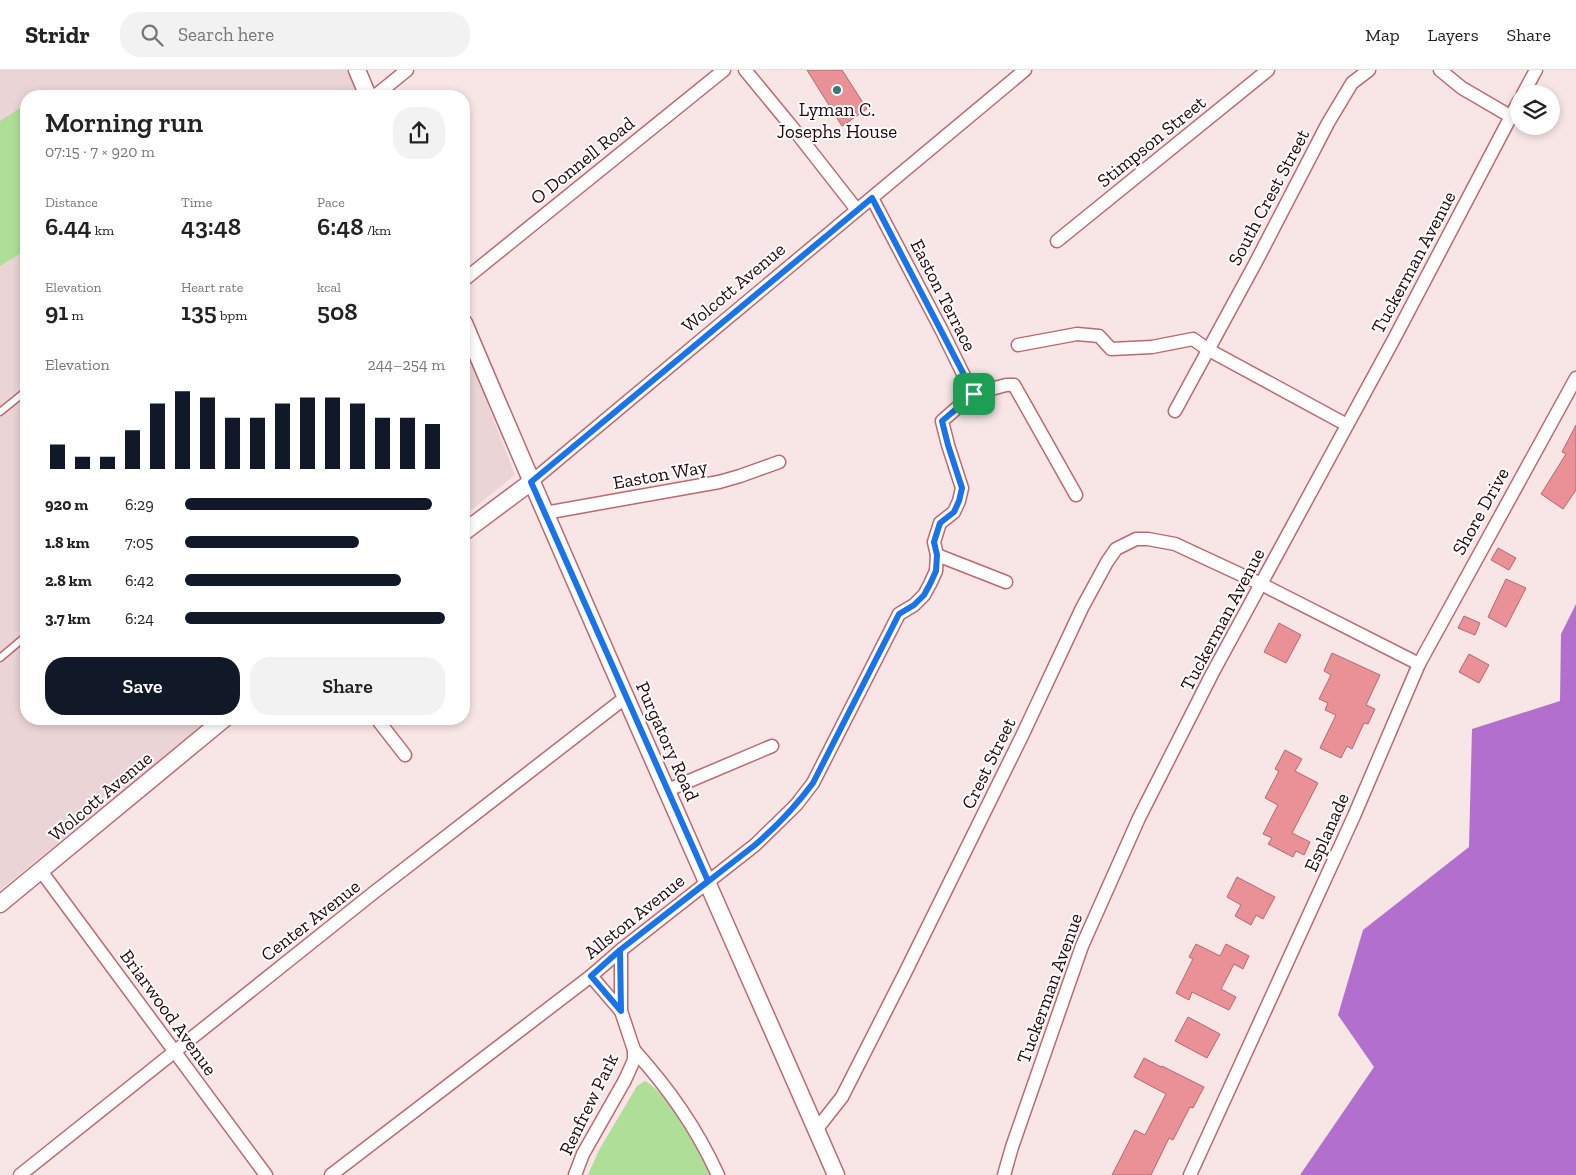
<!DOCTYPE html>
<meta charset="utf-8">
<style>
body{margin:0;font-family:"Zilla Slab",serif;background:#f2f2f2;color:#222;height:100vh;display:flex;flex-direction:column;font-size:19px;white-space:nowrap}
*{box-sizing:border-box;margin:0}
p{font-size:16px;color:#767676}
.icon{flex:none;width:28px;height:28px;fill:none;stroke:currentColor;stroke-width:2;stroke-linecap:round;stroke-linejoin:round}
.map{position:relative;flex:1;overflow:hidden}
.panel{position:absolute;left:20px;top:20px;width:450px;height:635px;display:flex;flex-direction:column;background:#fff;border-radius:20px;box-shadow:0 2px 8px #0003}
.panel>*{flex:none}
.buttons{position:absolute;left:1510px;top:15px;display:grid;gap:10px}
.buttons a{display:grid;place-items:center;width:50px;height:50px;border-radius:50%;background:#fff;box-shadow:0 2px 8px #0003;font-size:25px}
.pin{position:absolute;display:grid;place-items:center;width:42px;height:42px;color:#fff;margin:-21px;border-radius:10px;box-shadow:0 2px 8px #0006}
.round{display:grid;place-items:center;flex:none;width:52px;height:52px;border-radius:20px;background:#f2f2f2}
.overview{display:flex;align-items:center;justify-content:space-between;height:85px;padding:0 25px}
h1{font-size:28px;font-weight:600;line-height:38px}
.stats{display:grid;grid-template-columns:repeat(3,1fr);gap:8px;height:85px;padding:5px 25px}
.stats div{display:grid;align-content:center}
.stats b{font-size:25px;font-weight:600}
.stats small{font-size:14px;font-weight:400}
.stats p{font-size:14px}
.chart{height:140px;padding:10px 25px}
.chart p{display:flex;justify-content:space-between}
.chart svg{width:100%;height:90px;margin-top:5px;stroke:#111827;stroke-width:6}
.action{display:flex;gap:10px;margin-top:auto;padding:10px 25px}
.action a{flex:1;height:58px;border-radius:20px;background:#111827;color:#fff;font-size:20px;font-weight:600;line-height:58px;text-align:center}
.action a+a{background:#f2f2f2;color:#222}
ul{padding:0 25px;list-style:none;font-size:16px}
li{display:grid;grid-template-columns:80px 60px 1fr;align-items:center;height:38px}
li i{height:12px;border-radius:6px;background:#111827}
header{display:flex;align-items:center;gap:30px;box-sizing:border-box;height:70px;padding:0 25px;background:#fff;border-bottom:1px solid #e0e0e0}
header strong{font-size:24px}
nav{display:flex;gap:28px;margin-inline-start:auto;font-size:18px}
.search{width:350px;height:45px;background:#f2f2f2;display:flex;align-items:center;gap:12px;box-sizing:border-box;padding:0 18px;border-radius:20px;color:#767676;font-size:19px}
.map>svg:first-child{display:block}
.built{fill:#ead4d6}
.green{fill:#afde99}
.water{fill:#b36fcd}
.building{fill:#e99197;stroke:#ba666d}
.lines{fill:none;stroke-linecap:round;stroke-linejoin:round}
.service-casing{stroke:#bd6970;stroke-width:9}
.minor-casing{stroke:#bd6970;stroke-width:15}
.tertiary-casing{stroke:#bd6970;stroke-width:19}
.service{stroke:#fff;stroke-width:6}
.minor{stroke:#fff;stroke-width:12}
.tertiary{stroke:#fff;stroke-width:16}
.route-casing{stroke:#fff;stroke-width:10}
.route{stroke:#1a73e8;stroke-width:6}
.poi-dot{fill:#347d7d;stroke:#fff;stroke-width:2}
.labels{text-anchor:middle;stroke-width:4;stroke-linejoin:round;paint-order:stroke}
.poi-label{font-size:19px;fill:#27070b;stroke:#fff}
.street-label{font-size:19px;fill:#27070b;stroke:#fff}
</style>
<header>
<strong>Stridr</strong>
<div class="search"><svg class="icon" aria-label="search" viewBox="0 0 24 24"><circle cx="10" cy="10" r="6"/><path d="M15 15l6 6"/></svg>Search here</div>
<nav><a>Map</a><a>Layers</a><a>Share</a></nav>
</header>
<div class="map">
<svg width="1576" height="1105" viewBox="0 0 1576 1105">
<rect width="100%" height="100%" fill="#f8e5e5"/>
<g class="built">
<path d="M0 0H357L368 26H26V649H212L0 820Z"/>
<path d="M464 273 515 405 464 446Z"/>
</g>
<g class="green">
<path d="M26 34V180L0 196V51Z"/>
<path d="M645 1011C668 1023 700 1081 710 1105H588L599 1080 637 1016Z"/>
</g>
<path class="water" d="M1576 534V1105H1300L1374 997 1338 945 1363 860 1469 777 1472 659 1560 631 1561 564Z"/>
<g class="building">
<path d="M807 0H842L867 39 842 56Z"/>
<path d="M1576 355V420L1563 439 1541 424 1566 384 1562 382Z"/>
<path d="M1498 478 1516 488 1509 500 1491 490Z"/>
<path d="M1506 509 1526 518 1506 557 1488 547Z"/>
<path d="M1464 546 1480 553 1475 565 1458 558Z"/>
<path d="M1279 553 1301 565 1286 593 1264 582Z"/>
<path d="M1332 583 1380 605 1366 635 1375 639 1368 654 1364 653 1352 679 1347 676 1341 688 1320 678 1336 645 1325 640 1328 633 1319 629 1331 605 1324 601Z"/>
<path d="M1469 584 1489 595 1479 613 1459 602Z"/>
<path d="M1285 680 1302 689 1295 701 1318 713 1292 763 1310 772 1304 785 1296 781 1293 787 1268 774 1272 768 1263 764 1278 735 1265 728 1279 701 1275 699Z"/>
<path d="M1237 807 1275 827 1263 849 1256 845 1251 855 1235 846 1241 835 1227 827Z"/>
<path d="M1196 874 1220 886 1226 874 1249 886 1243 899 1234 894 1221 919 1236 927 1229 940 1192 922 1189 930 1176 923 1193 889 1189 887Z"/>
<path d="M1188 947 1220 964 1207 988 1175 971Z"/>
<path d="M1144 988 1161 997 1162 996 1204 1017 1193 1038 1190 1037 1173 1070 1169 1068 1151 1105H1112L1135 1060 1145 1065 1166 1024 1134 1007Z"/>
</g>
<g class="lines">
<defs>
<g id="service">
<path d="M464 285 474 280"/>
<path d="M0 342 26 321"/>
<path d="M0 588 26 566"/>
</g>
<g id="minor">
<path d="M745 0 792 57 857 140"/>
<path d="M1440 0 1462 18 1510 46"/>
<path d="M1523 24 1536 0"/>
<path d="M375 26 407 0"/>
<path d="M872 128 941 259 973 324"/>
<path d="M1057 171 1268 0"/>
<path d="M464 210 724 0"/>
<path d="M1018 275 1077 264 1099 266 1111 279 1152 277 1193 269 1207 279 1347 355"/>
<path d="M1175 341 1256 192 1328 53 1352 13 1369 0"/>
<path d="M531 412 1025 0"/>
<path d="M545 443 719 412 740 406 779 392"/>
<path d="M937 485 1006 512"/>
<path d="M377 649 405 685"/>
<path d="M668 720 772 676"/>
<path d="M41 801 266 1105"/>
<path d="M591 906 621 941"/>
<path d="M634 980C669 1019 696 1057 718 1105"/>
<path d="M816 1060 842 1027 905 903 1022 666 1082 538 1107 492 1116 479 1136 469H1148L1175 474 1261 514 1419 594"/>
<path d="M20 1105 372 824 626 627"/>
<path d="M331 1105 591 906 621 880 755 775 796 735 813 713 899 544 914 535 924 525 930 514 936 501 937 485 934 472 940 453 954 442 959 431 962 418 948 375 942 351 973 324 1006 315H1014L1076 425"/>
<path d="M575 1105 583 1084 625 1010 634 990V980L621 941V880"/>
<path d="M1004 1105 1012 1077 1082 876 1139 748 1212 604 1394 269 1519 31"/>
<path d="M1190 1105 1354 746 1419 594 1576 308"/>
</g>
<g id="tertiary">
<path d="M357 0 368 26"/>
<path d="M464 253C584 538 712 821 836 1105"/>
<path d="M464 462 531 412"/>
<path d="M0 834 224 649"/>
</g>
</defs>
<use href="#service" class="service-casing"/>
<use href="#minor" class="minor-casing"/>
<use href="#tertiary" class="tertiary-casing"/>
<use href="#service" class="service"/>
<use href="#minor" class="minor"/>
<use href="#tertiary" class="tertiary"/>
</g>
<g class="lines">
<defs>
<path id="route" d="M974 324 872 128 531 412 708 811 620 880 621 941 591 906 620 880 755 775C777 756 796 736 813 713L899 544 914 535 924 525 930 514 936 501 937 485 934 472 940 453 954 442 959 431 962 418 948 375 942 351 974 324"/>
</defs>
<use href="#route" class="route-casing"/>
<use href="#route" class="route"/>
</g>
<circle class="poi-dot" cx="837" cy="20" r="5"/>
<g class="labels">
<g class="poi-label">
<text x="837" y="46">Lyman C.<tspan x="837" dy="22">Josephs House</tspan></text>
</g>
<g class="street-label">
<text transform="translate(1151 71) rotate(-39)" y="7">Stimpson Street</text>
<text transform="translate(582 90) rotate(-39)" y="7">O Donnell Road</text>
<text transform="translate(1268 127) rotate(-62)" y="7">South Crest Street</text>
<text transform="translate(1413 192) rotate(-62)" y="7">Tuckerman Avenue</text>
<text transform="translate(733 217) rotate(-40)" y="7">Wolcott Avenue</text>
<text transform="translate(944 225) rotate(63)" y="7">Easton Terrace</text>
<text transform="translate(660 404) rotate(-10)" y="7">Easton Way</text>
<text transform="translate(1480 441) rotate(-61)" y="7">Shore Drive</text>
<text transform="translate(1222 549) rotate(-62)" y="7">Tuckerman Avenue</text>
<text transform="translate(668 671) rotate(66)" y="7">Purgatory Road</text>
<text transform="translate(988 693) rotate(-64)" y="7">Crest Street</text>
<text transform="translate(100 726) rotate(-40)" y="7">Wolcott Avenue</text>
<text transform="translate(1326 762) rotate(-66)" y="7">Esplanade</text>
<text transform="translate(634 846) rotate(-39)" y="7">Allston Avenue</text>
<text transform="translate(310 850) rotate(-38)" y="7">Center Avenue</text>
<text transform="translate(1049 918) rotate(-70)" y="7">Tuckerman Avenue</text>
<text transform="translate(169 942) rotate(54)" y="7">Briarwood Avenue</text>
<text transform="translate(588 1034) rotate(-64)" y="7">Renfrew Park</text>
</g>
</g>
</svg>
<div class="buttons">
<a><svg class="icon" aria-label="layers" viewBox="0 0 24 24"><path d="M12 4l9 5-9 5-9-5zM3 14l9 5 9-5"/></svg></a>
</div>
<div class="pin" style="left:974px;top:324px;background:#1e9e55"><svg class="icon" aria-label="arrive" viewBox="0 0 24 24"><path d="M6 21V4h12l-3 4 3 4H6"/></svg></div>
<section class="panel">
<div class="overview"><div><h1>Morning run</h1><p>07:15 · 7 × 920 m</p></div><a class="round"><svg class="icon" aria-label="share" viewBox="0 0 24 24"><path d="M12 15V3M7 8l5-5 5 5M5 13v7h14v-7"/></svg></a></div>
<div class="stats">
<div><p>Distance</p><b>6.44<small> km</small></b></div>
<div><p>Time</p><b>43:48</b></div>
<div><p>Pace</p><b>6:48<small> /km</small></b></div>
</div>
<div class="stats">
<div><p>Elevation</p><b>91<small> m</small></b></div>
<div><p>Heart rate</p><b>135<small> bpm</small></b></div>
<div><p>kcal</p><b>508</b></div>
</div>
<div class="chart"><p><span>Elevation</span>244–254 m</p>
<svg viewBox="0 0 160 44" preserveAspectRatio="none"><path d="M5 44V32M15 44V38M25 44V38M35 44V25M45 44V12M55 44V6M65 44V9M75 44V19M85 44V19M95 44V12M105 44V9M115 44V9M125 44V12M135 44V19M145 44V19M155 44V22"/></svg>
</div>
<ul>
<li><b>920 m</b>6:29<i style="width:95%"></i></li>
<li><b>1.8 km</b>7:05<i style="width:67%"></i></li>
<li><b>2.8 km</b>6:42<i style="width:83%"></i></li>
<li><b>3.7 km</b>6:24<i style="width:100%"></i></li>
</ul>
<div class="action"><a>Save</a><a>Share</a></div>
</section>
</div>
